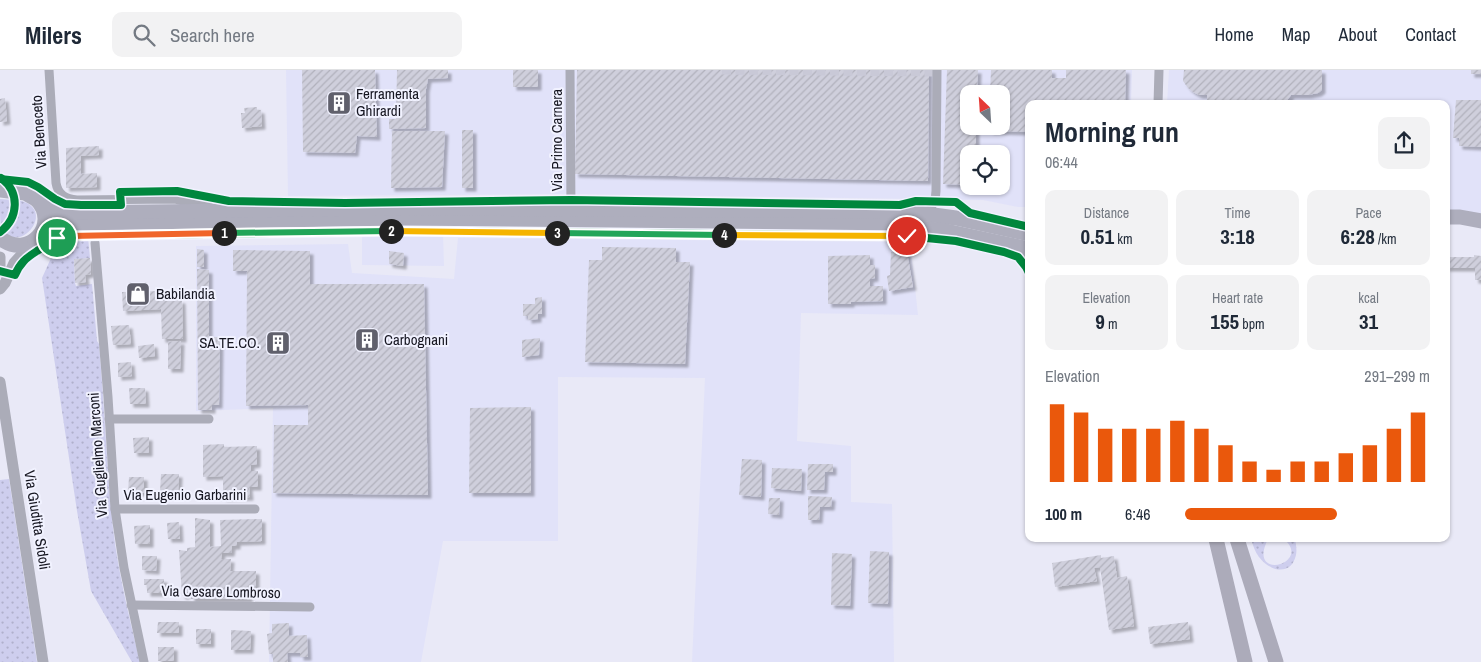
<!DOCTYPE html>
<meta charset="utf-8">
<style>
body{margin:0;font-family:"Archivo Narrow",sans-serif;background:#f2f2f3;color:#1f2937;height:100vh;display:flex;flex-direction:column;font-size:19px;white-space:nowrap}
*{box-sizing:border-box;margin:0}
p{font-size:16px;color:#747a83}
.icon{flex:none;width:28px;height:28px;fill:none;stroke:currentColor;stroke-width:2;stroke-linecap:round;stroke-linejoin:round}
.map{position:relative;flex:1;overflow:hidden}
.details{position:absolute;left:1025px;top:30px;width:425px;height:442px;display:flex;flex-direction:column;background:#fff;border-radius:10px;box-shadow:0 1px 4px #0004}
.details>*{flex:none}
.needle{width:32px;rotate:335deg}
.fabs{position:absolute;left:960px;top:15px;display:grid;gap:10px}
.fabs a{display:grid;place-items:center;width:50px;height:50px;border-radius:10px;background:#fff;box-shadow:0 1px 4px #0004;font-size:25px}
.pin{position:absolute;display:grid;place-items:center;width:42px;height:42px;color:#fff;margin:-21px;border:2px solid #fff;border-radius:50%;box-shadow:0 1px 5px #0007}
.km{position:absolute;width:25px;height:25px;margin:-12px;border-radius:50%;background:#222;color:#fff;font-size:14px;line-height:25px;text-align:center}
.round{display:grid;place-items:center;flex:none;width:52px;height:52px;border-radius:10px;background:#f2f2f3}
.headline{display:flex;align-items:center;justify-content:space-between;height:85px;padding:0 20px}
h1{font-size:28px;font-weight:700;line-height:38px}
.metrics{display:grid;grid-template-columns:repeat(3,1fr);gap:8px;height:85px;padding:5px 20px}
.metrics div{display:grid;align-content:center;border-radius:10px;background:#f2f2f3;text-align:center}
.metrics b{font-size:21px;font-weight:700}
.metrics small{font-size:14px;font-weight:400}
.metrics p{font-size:14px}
.chart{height:140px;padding:10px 20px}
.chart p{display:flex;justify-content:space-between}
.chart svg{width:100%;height:90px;margin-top:5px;stroke:#ea580c;stroke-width:6}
ul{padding:0 20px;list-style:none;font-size:16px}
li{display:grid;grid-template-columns:80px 60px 1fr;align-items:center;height:38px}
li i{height:12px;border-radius:6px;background:#ea580c}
header{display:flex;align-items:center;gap:30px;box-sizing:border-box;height:70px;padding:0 25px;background:#fff;border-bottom:1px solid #e0e1e3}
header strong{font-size:24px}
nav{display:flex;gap:28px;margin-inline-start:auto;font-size:18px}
.search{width:350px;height:45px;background:#f2f2f3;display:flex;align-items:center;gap:12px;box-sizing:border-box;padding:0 18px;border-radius:10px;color:#747a83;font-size:19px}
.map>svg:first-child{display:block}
.built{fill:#e1e2f9;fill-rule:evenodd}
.grass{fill:url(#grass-dots)}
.building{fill:url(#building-hatch);filter:url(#shadow)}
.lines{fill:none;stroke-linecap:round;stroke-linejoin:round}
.minor-tunnel{stroke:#c9c9d7;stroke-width:9;stroke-dasharray:9 4.5;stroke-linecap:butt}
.minor{stroke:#abacb8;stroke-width:9}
.tertiary{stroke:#abacb8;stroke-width:11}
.primary{stroke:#aeaebd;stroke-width:15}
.trunk{stroke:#acabba;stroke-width:15}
.cycleway-casing{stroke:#f1f2ff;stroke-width:11}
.cycleway{stroke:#00873e;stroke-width:8}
.split-1-casing{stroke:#fff;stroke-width:10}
.split-2-casing{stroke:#fff;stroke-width:10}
.split-3-casing{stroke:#fff;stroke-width:10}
.split-4-casing{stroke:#fff;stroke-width:10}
.split-5-casing{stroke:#fff;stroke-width:10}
.split-1{stroke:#f0652b;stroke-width:6}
.split-2{stroke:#22a559;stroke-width:6}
.split-3{stroke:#f5b400;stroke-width:6}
.split-4{stroke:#22a559;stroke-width:6}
.split-5{stroke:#f5b400;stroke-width:6}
.labels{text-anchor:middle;stroke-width:4;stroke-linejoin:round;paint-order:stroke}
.poi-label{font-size:15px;fill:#161621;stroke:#f1f2ff;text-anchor:start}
.street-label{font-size:15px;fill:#161621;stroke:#f1f2ff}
</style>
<header>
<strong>Milers</strong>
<div class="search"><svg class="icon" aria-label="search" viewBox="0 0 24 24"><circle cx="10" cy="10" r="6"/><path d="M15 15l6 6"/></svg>Search here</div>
<nav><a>Home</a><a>Map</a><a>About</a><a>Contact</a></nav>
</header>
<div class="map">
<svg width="1481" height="592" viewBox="0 0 1481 592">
<defs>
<pattern id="grass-dots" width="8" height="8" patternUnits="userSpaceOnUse" patternTransform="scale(1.25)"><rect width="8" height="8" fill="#ceceee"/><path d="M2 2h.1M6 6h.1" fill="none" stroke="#b0b0cc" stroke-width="1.8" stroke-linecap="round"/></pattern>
<pattern id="building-hatch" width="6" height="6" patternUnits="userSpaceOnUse" patternTransform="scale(1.25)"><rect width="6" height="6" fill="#cfcfdc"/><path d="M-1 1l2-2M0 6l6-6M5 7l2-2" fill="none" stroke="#b1b1bc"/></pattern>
<filter id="shadow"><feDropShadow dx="3.5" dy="3.5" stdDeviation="1" flood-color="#0004"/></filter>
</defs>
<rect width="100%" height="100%" fill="#e9e9f7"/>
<g class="built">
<path d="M286 0H1132L1131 34H1029V137H1018L983 130 567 124 288 126ZM969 24H1001V56H969ZM969 84H1001V116H969Z"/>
<path d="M1169 0H1481V144H1446V34H1167Z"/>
<path d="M443 164 444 196 362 195V165Z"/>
<path d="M458 168 910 172 918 245 801 243 797 371 851 376V432L892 434 894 592H692L705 308 558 307V471H443L421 592H269L273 338 196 341V176L348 174 352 203 454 209Z"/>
</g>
<g class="grass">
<path d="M0 129C9 130 19 129 27 133 53 147 16 186 1 157 0 150 0 137 0 129Z"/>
<path d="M88 167 90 188 74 190 75 213 76 216 92 214 97 271 99 274C104 329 106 383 111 438 115 490 128 542 140 592H132L91 521 77 441 42 208 51 188 43 179C57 168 72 168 88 167Z"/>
<path d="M9 409 37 592H0V410Z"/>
<path d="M1251 469H1268C1246 512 1313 494 1284 469H1295C1296 474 1297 480 1296 485 1291 507 1269 501 1259 487 1255 482 1253 475 1251 469Z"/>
</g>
<g class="building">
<path d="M302 0H375L377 67 357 66 355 83 303 82Z"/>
<path d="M397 0H448V8L428 9 426 19V58L389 59V49H396Z"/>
<rect x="513" y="0" width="25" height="17"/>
<path d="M577 0H929L928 111 575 104Z"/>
<path d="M947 0H978L977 24H969V56H976V84H969V115L943 114Z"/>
<path d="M991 0H1052V8H1066V0H1126L1125 34H1029V62L990 61V56H1001V24H990Z"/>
<path d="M1184 0H1322V20L1318 23 1308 25H1291L1285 33 1282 34H1207V25H1199L1193 22 1188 18 1183 11Z"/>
<rect x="1471" y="0" width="10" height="4"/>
<path d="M5 28 7 51 0 52V29Z"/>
<path d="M1456 30H1481V77L1459 76V68H1453Z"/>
<path d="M257 37V40H261L262 56 242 58 241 43H245L244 38Z"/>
<rect x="462" y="60" width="11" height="58"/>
<path d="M392 61H445L442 117 391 118Z"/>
<path d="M99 76V85L81 86V104L97 103V117L66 118V78Z"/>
<path d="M602 177 676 178V192H690L685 294 585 292 589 190H602Z"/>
<path d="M197 179 204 180V197H197Z"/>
<path d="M233 180 310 181V214H424L428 425 273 423 274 355H308V335L246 336 247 201H233Z"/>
<path d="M389 181 404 183 403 196 389 194Z"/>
<path d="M891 182H907L913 217 889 221 887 206 890 205Z"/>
<path d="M870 185V195H875V208L870 209V216H883V231L851 232V234H828V186Z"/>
<path d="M1474 185 1481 186V210H1475V198H1446V187H1474Z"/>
<path d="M90 188 91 204 85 205 86 212 75 213 74 189Z"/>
<path d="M197 199 209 200V267H220L219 335H212V340H198Z"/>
<path d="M162 221 163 231 182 230 183 269H162L161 239 123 241 122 222Z"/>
<path d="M542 227V244H538V249L528 250V246H523V234H535V228Z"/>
<path d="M129 255 131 274 113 275 111 256Z"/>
<path d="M540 268 539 285 522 287V270Z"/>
<path d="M181 271 180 299H168V272Z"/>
<path d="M154 274 155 286 139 288 138 276Z"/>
<path d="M131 292 132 306 118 307V293Z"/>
<path d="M129 318H145L146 334H130Z"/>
<path d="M531 337V423H469L470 338Z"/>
<path d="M149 367V383H134L133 368Z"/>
<path d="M224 374V377L257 376V394L251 395V401H258V417H249L250 427 223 428V406L203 407V375Z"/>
<path d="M742 389 762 390 761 427 739 425Z"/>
<path d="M808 394H833V402H825L824 420H807Z"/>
<path d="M772 398 802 399 801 421 771 418Z"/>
<path d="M161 404H179L178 423 160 422Z"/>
<path d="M129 407H144V423H128Z"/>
<path d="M808 426 832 427 831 437H820L819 450H808Z"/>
<path d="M769 428H780L779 445 768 444Z"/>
<path d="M195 448 210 450V477L221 476 220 450 262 449V471L237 472V476H232L231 483H222L221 489H231L230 501H256V520H250L249 529H191V522H187L186 526H182L179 480 187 481V478L195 477Z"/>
<path d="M179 452 180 469H168L167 453Z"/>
<path d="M150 455V474H135L134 456Z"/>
<path d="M870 481 889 482 888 534 868 533Z"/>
<path d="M832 483 852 484 850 536 831 535Z"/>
<path d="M1101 485V488L1114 486 1117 508 1127 506 1134 556 1109 560 1100 497 1094 498 1097 511 1055 517 1052 493Z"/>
<path d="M142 486H157L156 501 142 500Z"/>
<path d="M144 509H164V523H147V515H144Z"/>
<path d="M158 552H179V563H157Z"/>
<path d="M1188 552 1190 569 1150 574 1148 557Z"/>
<path d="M289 553V566L307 565 308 587H300V583H287L288 592H273V584H269L267 564 272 563V554Z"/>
<rect x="196" y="559" width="15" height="15"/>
<path d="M231 560 251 561 250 580H231Z"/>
<rect x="158" y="577" width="16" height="14"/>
</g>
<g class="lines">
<path class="minor-tunnel" d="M722 0 937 2"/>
<g class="minor">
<path d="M49 0 56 113C58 125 66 129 77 130L175 129 210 137"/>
<path d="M570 0 571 140"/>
<path d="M1158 34 1159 0"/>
<path d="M927 144 935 131 936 121 937 0"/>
<path d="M95 173 108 327 115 439 124 498 144 592"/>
<path d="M1017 179 1029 189"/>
<path d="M109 349H209"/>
<path d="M115 439H255"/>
<path d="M131 535 310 537"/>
</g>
<g class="tertiary">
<path d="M0 187V201"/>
<path d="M0 219 5 213 14 193 33 172"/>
<path d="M0 312 43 592"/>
</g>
<g class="primary">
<path d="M0 120 25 123 55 140 69 143 390 139 911 142 956 148 1029 164"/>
<path d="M1446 147H1460L1481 151"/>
<path d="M0 168C29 191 60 154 37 130"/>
<path d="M35 170C47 161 61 157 75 157L411 153 902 156 946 161 1029 179"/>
</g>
<g class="trunk">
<path d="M1216 469 1245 592"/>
<path d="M1237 469 1276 592"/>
</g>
<defs>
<g id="cycleway">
<path d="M0 109 28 112 38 117 55 129 65 134 81 135H121L120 122 177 121 229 131 345 133 571 130 900 135 916 131 956 132 970 143 1029 157"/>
<path d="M0 162C19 148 20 122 1 108"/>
<path d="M0 201 15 205C20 193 26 188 37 181 51 173 54 169 70 166L402 161 907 166 956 171 1004 182 1018 187 1026 197 1029 203"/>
</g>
</defs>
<use href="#cycleway" class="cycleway-casing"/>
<use href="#cycleway" class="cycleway"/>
</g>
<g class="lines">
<defs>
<path id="split-1" d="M57 168 70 166 224 163"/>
<path id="split-2" d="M224 163 391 161"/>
<path id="split-3" d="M391 161 557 163"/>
<path id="split-4" d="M557 163 724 165"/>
<path id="split-5" d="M724 165 907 166"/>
</defs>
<use href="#split-1" class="split-1-casing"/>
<use href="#split-2" class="split-2-casing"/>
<use href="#split-3" class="split-3-casing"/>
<use href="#split-4" class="split-4-casing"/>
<use href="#split-5" class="split-5-casing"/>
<use href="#split-1" class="split-1"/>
<use href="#split-2" class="split-2"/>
<use href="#split-3" class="split-3"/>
<use href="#split-4" class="split-4"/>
<use href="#split-5" class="split-5"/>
</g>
<defs>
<symbol id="building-square" viewBox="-11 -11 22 22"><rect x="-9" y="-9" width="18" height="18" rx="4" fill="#60606c" stroke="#f1f2ff"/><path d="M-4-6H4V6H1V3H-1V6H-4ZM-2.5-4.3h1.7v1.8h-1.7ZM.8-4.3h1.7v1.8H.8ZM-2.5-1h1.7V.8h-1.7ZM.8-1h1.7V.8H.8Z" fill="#fff"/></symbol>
<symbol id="shop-square" viewBox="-11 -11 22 22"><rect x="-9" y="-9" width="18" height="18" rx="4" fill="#60606c" stroke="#f1f2ff"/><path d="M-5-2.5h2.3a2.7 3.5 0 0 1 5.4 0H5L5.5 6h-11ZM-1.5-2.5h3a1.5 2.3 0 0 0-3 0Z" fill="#fff"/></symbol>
</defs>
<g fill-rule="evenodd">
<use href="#building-square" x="325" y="19" width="28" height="28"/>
<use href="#shop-square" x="124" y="210" width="28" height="28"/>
<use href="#building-square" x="353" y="256" width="28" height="28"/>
<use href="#building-square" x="264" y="259" width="28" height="28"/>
</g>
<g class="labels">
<g class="poi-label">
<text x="356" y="29">Ferramenta<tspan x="356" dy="17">Ghirardi</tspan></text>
<text x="156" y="229">Babilandia</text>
<text x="384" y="275">Carbognani</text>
<text x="260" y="278" text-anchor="end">SA.TE.CO.</text>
</g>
<g class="street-label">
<text transform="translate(39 62) rotate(-94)" y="5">Via Beneceto</text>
<text transform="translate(557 70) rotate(-90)" y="5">Via Primo Carnera</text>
<text transform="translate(98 385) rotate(-94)" y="5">Via Guglielmo Marconi</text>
<text x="185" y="430">Via Eugenio Garbarini</text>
<text transform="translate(37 450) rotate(81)" y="5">Via Giuditta Sidoli</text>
<text transform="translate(221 522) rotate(1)" y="5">Via Cesare Lombroso</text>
</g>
</g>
</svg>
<div class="fabs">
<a><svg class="needle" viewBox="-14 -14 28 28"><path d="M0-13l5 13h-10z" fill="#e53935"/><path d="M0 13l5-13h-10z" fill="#747a83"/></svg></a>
<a><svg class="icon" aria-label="locate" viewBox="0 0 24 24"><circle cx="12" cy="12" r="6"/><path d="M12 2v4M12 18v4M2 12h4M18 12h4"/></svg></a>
</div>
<div class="pin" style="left:57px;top:168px;background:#1e9e55"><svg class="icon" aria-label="arrive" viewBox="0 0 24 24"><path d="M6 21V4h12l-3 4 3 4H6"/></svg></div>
<div class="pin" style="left:907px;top:166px;background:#d93025"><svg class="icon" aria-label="check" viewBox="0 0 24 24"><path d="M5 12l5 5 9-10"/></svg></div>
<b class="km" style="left:224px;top:163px">1</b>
<b class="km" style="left:391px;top:161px">2</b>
<b class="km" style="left:557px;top:163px">3</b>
<b class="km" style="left:724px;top:165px">4</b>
<section class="details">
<div class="headline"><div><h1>Morning run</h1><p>06:44</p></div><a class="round"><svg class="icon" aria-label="share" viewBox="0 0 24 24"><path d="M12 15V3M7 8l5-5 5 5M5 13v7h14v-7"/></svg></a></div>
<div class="metrics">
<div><p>Distance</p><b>0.51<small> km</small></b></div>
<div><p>Time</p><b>3:18</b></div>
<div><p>Pace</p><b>6:28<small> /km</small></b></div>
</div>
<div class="metrics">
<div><p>Elevation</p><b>9<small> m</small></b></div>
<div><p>Heart rate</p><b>155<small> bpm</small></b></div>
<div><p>kcal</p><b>31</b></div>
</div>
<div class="chart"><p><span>Elevation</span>291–299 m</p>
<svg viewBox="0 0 160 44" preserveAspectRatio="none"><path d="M5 44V6M15 44V10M25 44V18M35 44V18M45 44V18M55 44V14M65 44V18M75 44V26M85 44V34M95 44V38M105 44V34M115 44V34M125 44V30M135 44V26M145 44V18M155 44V10"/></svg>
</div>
<ul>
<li><b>100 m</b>6:46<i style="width:62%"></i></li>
</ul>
</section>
</div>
